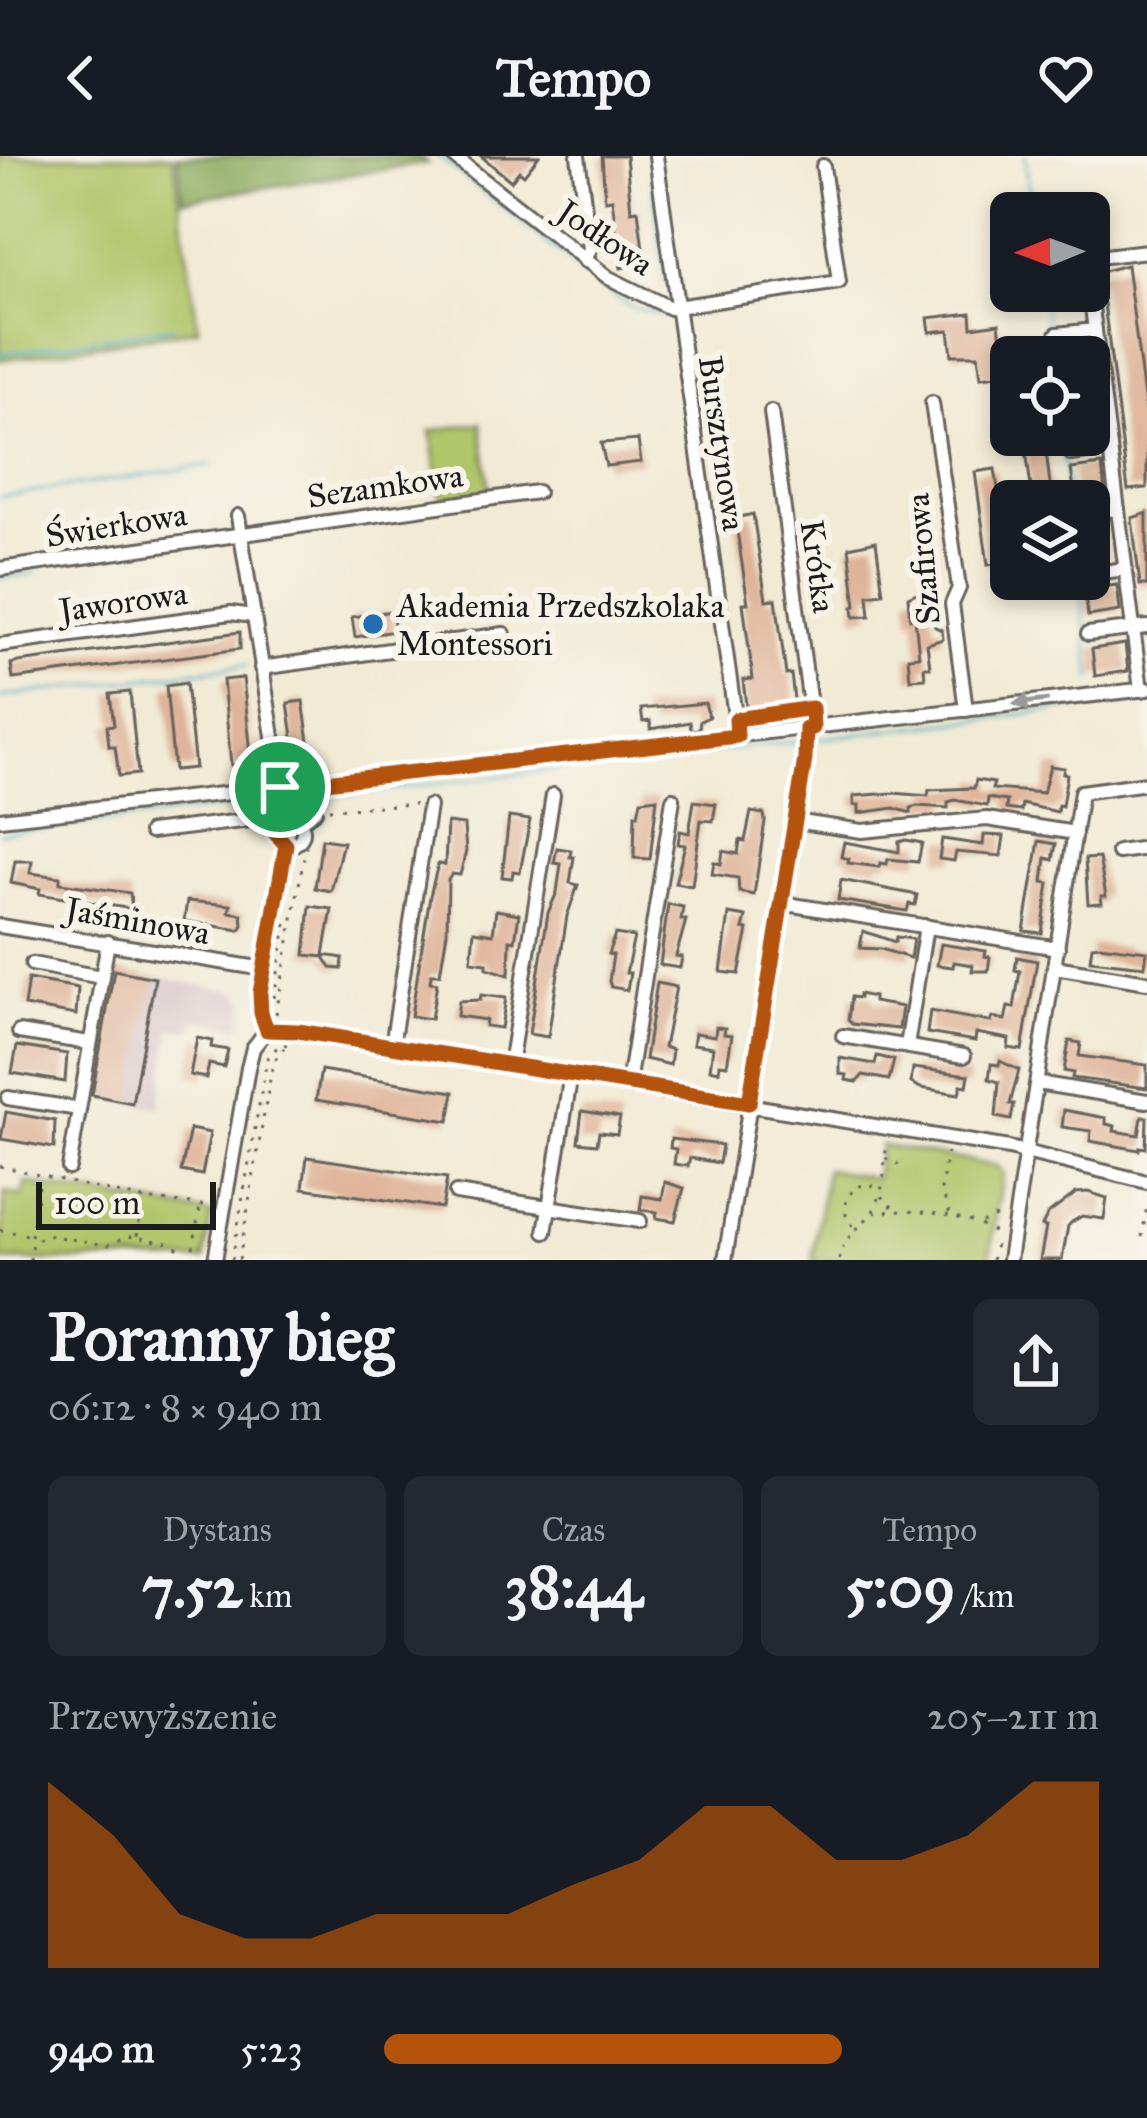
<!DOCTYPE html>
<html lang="pl">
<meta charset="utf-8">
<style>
body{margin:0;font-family:"IM FELL Great Primer",serif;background:#242831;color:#f1f3f6;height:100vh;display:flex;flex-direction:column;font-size:45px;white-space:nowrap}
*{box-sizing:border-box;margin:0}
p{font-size:39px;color:#9ea1a6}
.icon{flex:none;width:66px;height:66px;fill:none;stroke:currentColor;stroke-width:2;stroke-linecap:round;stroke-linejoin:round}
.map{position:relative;height:1104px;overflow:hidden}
.details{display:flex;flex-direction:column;background:#171b24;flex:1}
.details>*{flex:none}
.needle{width:78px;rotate:269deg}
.fabs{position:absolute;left:990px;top:36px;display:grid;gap:24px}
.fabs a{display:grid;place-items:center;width:120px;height:120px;border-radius:18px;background:#171b24;box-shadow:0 6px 18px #0003;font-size:60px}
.scale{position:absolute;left:36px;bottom:30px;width:180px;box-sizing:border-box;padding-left:12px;border:6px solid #1c1c1c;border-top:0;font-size:33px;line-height:42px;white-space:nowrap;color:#1c1c1c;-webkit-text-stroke:9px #f7f3e8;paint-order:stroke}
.pin{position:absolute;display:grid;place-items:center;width:102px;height:102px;color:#fff;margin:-51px;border:6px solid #fff;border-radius:50%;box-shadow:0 3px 12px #0007}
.round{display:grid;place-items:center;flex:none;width:126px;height:126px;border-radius:18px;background:#242831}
.summary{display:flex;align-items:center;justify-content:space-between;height:204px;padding:0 48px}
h1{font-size:66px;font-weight:800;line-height:90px}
.stats{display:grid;grid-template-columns:repeat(3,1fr);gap:18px;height:204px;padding:12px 48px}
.stats div{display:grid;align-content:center;border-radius:18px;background:#242831;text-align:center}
.stats b{font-size:60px;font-weight:800}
.stats small{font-size:33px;font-weight:400}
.stats p{font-size:33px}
.chart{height:336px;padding:24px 48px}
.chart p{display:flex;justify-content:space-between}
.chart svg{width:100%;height:216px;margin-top:12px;fill:#b45309;opacity:.7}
ul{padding:0 48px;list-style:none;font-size:39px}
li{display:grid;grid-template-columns:192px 144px 1fr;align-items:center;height:90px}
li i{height:30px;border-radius:15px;background:#b45309}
header{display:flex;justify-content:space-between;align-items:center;height:156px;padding:0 48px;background:#171b24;font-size:54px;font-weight:800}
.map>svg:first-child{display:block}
.industrial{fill:#d2bdc6}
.green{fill:#b1c56a;stroke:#667043;stroke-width:3}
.forest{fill:#8caa5e;stroke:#54633d;stroke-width:3}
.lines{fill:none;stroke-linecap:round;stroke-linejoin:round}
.stream{stroke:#47aec6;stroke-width:3}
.building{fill:#dfb49a}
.minor-casing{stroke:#67645c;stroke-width:18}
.path{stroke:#67645c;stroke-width:3;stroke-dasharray:3 9;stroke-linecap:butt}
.minor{stroke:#fff;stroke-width:12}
.oneway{fill:#999}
.route-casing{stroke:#fff;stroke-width:24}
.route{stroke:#b45309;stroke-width:15}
.poi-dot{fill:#1f6fb2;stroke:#f7f3e8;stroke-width:4.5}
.labels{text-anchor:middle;stroke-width:12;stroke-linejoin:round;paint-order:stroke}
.street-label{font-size:33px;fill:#1c1c1c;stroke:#f7f3e8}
.poi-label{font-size:33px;fill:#1c1c1c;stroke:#f7f3e8;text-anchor:start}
</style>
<header><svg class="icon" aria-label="back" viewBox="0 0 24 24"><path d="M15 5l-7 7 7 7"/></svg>Tempo<svg class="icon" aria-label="heart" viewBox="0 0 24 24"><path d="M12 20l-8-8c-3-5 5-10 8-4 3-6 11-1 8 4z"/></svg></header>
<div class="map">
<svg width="1147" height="1104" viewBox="0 0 1147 1104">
<rect width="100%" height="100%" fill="#f7f3e8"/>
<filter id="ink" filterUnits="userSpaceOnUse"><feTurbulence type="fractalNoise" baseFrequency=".00833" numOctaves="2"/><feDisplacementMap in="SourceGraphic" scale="24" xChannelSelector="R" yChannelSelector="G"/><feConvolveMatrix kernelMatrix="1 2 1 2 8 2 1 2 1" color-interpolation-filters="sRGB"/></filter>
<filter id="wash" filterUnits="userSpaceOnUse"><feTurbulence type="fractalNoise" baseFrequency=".004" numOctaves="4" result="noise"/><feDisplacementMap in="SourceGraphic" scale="48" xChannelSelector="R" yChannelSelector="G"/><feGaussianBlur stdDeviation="2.7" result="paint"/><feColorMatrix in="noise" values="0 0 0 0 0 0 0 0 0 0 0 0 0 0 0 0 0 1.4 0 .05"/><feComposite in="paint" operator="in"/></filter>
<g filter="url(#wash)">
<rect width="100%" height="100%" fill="#f1ead4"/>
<path class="industrial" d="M113 814 237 835 245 845 240 871 196 863 193 874 171 872 160 951 88 941Z"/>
<g class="green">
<path d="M0 0H173L198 173 0 204Z"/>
<path d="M481 267 490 335 441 342 431 275Z"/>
<path d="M881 989 996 1010 1003 1017 989 1104H812L826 1013 875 1022Z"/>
<path d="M26 1027 212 1058 204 1104H0L5 1036 22 1040Z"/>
</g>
<path class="forest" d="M177 0H419L428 7 183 44Z"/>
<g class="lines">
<g class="stream">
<path d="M438 0 616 141 630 151 666 160"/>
<path d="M649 0 665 127"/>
<path d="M1025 0 1032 57"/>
<path d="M1042 135 1051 201"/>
<path d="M0 198 173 171"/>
<path d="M1061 279 1069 345"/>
<path d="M0 341 211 309"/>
<path d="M0 422 35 417"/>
<path d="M1079 423 1086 472"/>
<path d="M1087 482 1092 522"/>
<path d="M0 541 247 509"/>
<path d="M815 583 1147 543"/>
<path d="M316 642 799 585"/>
<path d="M0 677 271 646"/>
</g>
</g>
<g id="blocks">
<g class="building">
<path d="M481 0H539L524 19 519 15 511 25Z"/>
<path d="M602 0H626L631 55 638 54 645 108 621 112 612 43 605 44Z"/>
<path d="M1127 109 1147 265V332L1128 334 1100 116Z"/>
<path d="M971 157 972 171 999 167 1005 218 981 221 978 199H952L949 174 930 176 928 162Z"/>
<path d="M1024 279H1044L1051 336 1032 339Z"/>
<path d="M638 284 641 306 606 310 601 287Z"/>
<path d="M1102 309 1105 336 1075 340 1071 313Z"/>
<path d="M995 313 1009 406 988 409 975 316Z"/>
<path d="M1147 357V429H1140L1132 362Z"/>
<path d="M753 358 766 444 776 443 786 519 791 518 795 552 747 558 743 524 753 523 743 447H748L735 362Z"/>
<path d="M876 385 883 437 868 439 870 460 854 461 853 451 856 450 849 391Z"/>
<path d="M1117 429 1120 455 1088 460 1084 433Z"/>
<path d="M919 436 927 438 935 471 942 474 943 483 927 488 930 511H924L925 522 910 523 908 501 919 500 915 462 910 463 908 441Z"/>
<path d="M392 455 395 475 355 481 352 461Z"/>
<path d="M240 476V493L13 523 11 508 19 506Z"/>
<path d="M1125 488 1128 515 1095 520 1092 493Z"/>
<path d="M243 522 252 607 231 609 223 524Z"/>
<path d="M186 527 195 612 174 614 166 530Z"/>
<path d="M130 536 138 618 119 620 115 590H109L107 570 114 569 110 538Z"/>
<path d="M303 545 311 599 296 601 288 547Z"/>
<path d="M705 547 709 561 700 565 699 573 691 574 690 566 651 573 650 565 643 566 641 553Z"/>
<path d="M1050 610 1064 612 1063 617 1067 618 1062 650 1058 649 1057 656 1022 648 1021 655 1006 653 1007 645 988 642 987 650 955 644 948 646V652L917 650 911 652V657L894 652 859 657V649H854V640L893 637 928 640 929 634 974 632 976 624 994 627 992 633 1043 637Z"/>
<path d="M657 642 650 703 634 702 635 658 638 659 641 644Z"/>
<path d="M694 645 716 648 713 665 701 664 692 730 675 727 685 689 678 688 680 675 689 677Z"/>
<path d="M751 656 764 658 765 665 754 739 739 736 738 722 712 718 714 706 721 708 723 695 738 698 740 684 745 685Z"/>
<path d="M509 661 530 664 520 716 513 715 512 722 502 721Z"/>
<path d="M447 667 464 669 466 695 460 719 452 718 448 724 447 776 440 818H431L430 826 437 827 431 863 411 860 430 740 438 708 445 709Z"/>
<path d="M984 679 1004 680 1001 700 956 696 954 705 939 703 942 683 983 689Z"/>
<path d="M322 683 343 686 331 735 315 732Z"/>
<path d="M906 684 922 687 918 706 888 703 887 708 880 707 879 711 848 707 849 703 841 701 844 686 899 696V686Z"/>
<path d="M1039 685 1056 688 1053 704 1046 702 1043 726 1049 727 1042 777 1024 775Z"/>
<path d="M557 692 571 694 570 701H574L570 727 578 729 567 760 548 881 529 878 548 757 557 736 561 708 554 707Z"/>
<path d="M1099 702 1106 740H1101L1102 747 1088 748 1085 703Z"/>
<path d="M15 705H32L30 717 60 721V727L130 737 132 753 39 738 40 733 11 727Z"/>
<path d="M841 724 917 739 915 749 909 748 907 755 838 744Z"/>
<path d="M187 745 231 749 229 756 242 758 243 769 240 774 184 765Z"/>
<path d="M668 748 683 751 681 764H686L676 800 682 801 680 812 660 809Z"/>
<path d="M310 750 332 753 324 799 343 802 342 813 331 812 324 801 305 799Z"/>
<path d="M496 754 519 758 515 785 510 784 509 819 487 812V807L471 805 474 775 493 778Z"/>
<path d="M729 758 746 761 743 773 748 774 739 818 721 816Z"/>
<path d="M863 775 895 786 896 781 913 783 910 802 881 793 860 792Z"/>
<path d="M615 778 634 781 626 817H630L627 834 611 831 609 825 613 799 608 798Z"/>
<path d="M941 788 986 795 985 800 990 801 988 815H972L973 809 954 806 953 811 937 809Z"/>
<path d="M1099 789 1147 795 1145 810 1090 804 1092 790Z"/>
<path d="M1017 801 1037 805 1022 894 1008 892 1009 883 976 877 975 885 927 877 930 855 991 866 992 861 1005 864 1008 851 1014 852 1020 815 1015 814Z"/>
<path d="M114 814 155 822 132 947 92 939Z"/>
<path d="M28 823 78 832 76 859 24 850Z"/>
<path d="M657 827 676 831 664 891 672 894 670 909 645 903Z"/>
<path d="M859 838 873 841V846L902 851 899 873 852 868 848 864 851 841 859 842Z"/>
<path d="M481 839 506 842 501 872 485 870 486 864 457 860 459 845 480 844Z"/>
<path d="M716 871 725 872 724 878 732 879 727 909 720 908 719 915 710 913 713 891 693 888 695 877 715 880Z"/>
<path d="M197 882 212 885 211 891 228 894 224 911 209 908 206 922 190 919Z"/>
<path d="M1069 885 1081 887 1079 900 1147 909V932L1072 922 1073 917 1064 915Z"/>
<path d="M17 890 67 898 65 926 12 917Z"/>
<path d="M877 900 894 904 889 924 863 919 857 926 846 924 847 919 840 918V902L875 908Z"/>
<path d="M1000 905 1019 914 1010 948H1014L1011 964 996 961 999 926 989 923 991 908 999 909Z"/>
<path d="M913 912 969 919 967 930 961 929 959 938 921 932 911 927Z"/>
<path d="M321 914 454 936 449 965 316 944Z"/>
<path d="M1064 954 1106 962V968L1115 970 1114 975 1139 979 1142 961H1147L1146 992 1140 991 1139 994 1090 985 1091 975 1062 971Z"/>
<path d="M582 955 620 961 617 978 599 976 597 988 578 986Z"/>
<path d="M6 956 55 965 54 992 1 983Z"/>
<path d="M190 973 210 977 202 1019 181 1015Z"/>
<path d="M671 983 722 989 719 1007 690 1002 688 1010 674 1008 676 993 670 992Z"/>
<path d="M307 1001 447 1022 442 1052 303 1032Z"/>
<path d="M665 1026 684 1032 675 1065 656 1062 657 1056 640 1054 642 1040 662 1043Z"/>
<path d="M1088 1036 1107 1042 1104 1063 1082 1060 1072 1066 1068 1070 1062 1104H1040L1046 1071 1042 1070 1048 1058 1076 1037Z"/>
</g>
</g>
</g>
<g filter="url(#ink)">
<use href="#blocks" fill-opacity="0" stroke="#67645c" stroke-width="3"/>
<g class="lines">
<defs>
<g id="minor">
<path d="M453 0 609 122 670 152 839 126 823 10"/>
<path d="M578 0 590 93 585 105"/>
<path d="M656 0 738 581"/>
<path d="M1089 102 1147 95"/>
<path d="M1089 128 1141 534"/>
<path d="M1057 178 1095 174"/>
<path d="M932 247 959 432 952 448 966 554"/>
<path d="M771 256 813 572"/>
<path d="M1072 298 1110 293"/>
<path d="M1089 356 1118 353"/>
<path d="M238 360 286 662"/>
<path d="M0 413 537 336"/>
<path d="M1089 418 1125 413"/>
<path d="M1088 478 1147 471"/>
<path d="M0 489 231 457 253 460"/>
<path d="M261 512 504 478"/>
<circle cx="289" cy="675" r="14"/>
<path d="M0 663 1147 533"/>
<path d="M794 665 862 675 987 663 1075 677"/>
<path d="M299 666 315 655"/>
<path d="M150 676 250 664 277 670"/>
<path d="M1118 696 1147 692"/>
<path d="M781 747 1058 792"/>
<path d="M0 770 264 813"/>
<path d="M32 808 101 821"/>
<path d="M1055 811 1147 826"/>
<path d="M267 874 298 875 1009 992 1147 1026"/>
<path d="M267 874 261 857 260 837 287 689"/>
<path d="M19 876 89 887"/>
<path d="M843 880 964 900"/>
<path d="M392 890 429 650"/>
<path d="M907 890 926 770"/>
<path d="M510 909 553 639"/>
<path d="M1037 927 1147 945"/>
<path d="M628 928 673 643"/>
<path d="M8 942 79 953"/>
<path d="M69 1012 108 786"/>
<path d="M456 1037 640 1065"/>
<path d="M545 1076 571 918"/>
<path d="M215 1104 248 912 253 892 267 874"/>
<path d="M725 1104 805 603 806 572"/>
<path d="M1009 1104 1081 636 1147 627"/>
</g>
</defs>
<use href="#minor" class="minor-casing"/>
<g class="path">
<path d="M750 561 800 554"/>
<path d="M329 653 415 648"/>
<path d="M274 842 287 762"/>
<path d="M276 858 309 673"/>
<path d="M947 996 941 1033 951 1061"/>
<path d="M886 1002 899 1009"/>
<path d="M0 1010 143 1043 210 1050"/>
<path d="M882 1040 895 1054"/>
<path d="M874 1057C910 1052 966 1057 996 1078"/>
<path d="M982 1067 998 1060"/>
<path d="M853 1070 846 1059V1042L858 1030 879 1029"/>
<path d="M0 1074 28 1079"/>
<path d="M31 1080 39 1030"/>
<path d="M137 1080 143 1043"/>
<path d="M1142 1081 1147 1050"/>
<path d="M30 1104 32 1086 46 1079 108 1089 128 1080 169 1087 180 1094 182 1104"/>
<path d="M191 1104 200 1051"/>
<path d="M232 1104 267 903 280 888 287 889"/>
<path d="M239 1104 273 906 285 891"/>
<path d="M839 1104C844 1079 859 1074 873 1055 885 1037 884 1007 887 986"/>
<path d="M992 1104 997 1084"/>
</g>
<use href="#minor" class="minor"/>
</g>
<defs><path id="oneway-solid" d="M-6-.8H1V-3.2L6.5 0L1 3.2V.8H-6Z" transform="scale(3)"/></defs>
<use class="oneway" href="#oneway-solid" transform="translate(1031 546) rotate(173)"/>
</g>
<g class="lines" filter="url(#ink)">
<defs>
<path id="route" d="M812 552 813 572H806L805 603 749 947 298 875 267 874 261 857 260 837 286 689 276 678 279 667 286 662 280 631 737 580 736 563Z"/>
</defs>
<use href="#route" class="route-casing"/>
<use href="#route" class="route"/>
</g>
<circle class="poi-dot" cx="373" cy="468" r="12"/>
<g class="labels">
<g class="street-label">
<text transform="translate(606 81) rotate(34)" y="12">Jodłowa</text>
<text transform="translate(723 287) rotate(82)" y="12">Bursztynowa</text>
<text transform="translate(385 329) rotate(-8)" y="12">Sezamkowa</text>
<text transform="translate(116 368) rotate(-9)" y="12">Świerkowa</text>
<text transform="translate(922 403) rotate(-95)" y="12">Szafirowa</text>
<text transform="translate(819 410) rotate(82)" y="12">Krótka</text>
<text transform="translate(123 445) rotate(-8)" y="12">Jaworowa</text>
<text transform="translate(138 764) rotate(10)" y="12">Jaśminowa</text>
</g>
<g class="poi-label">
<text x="397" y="461">Akademia Przedszkolaka<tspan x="397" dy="38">Montessori</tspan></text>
</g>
</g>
</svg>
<div class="fabs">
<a><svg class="needle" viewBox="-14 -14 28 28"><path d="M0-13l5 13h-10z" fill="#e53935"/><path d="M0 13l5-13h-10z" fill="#9ea1a6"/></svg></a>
<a><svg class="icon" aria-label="locate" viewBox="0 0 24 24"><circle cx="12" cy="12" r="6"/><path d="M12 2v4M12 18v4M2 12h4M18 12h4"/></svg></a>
<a><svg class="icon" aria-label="layers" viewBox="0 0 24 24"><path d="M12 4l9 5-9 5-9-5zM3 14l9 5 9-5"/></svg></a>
</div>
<div class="scale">100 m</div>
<div class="pin" style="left:280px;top:631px;background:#1e9e55"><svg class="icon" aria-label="arrive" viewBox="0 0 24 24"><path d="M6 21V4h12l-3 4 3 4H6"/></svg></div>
</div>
<section class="details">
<div class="summary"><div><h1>Poranny bieg</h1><p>06:12 · 8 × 940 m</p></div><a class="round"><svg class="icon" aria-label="share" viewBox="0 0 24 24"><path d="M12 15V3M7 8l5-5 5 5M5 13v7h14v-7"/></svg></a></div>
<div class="stats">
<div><p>Dystans</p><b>7.52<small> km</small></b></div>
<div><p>Czas</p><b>38:44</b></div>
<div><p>Tempo</p><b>5:09<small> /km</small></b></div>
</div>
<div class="chart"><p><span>Przewyższenie</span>205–211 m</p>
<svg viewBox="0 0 160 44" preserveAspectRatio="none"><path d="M0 44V6L10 17L20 33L30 38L40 38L50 33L60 33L70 33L80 27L90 22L100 11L110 11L120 22L130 22L140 17L150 6L160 6V44z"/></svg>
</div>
<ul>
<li><b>940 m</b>5:23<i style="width:64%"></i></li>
</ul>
</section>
